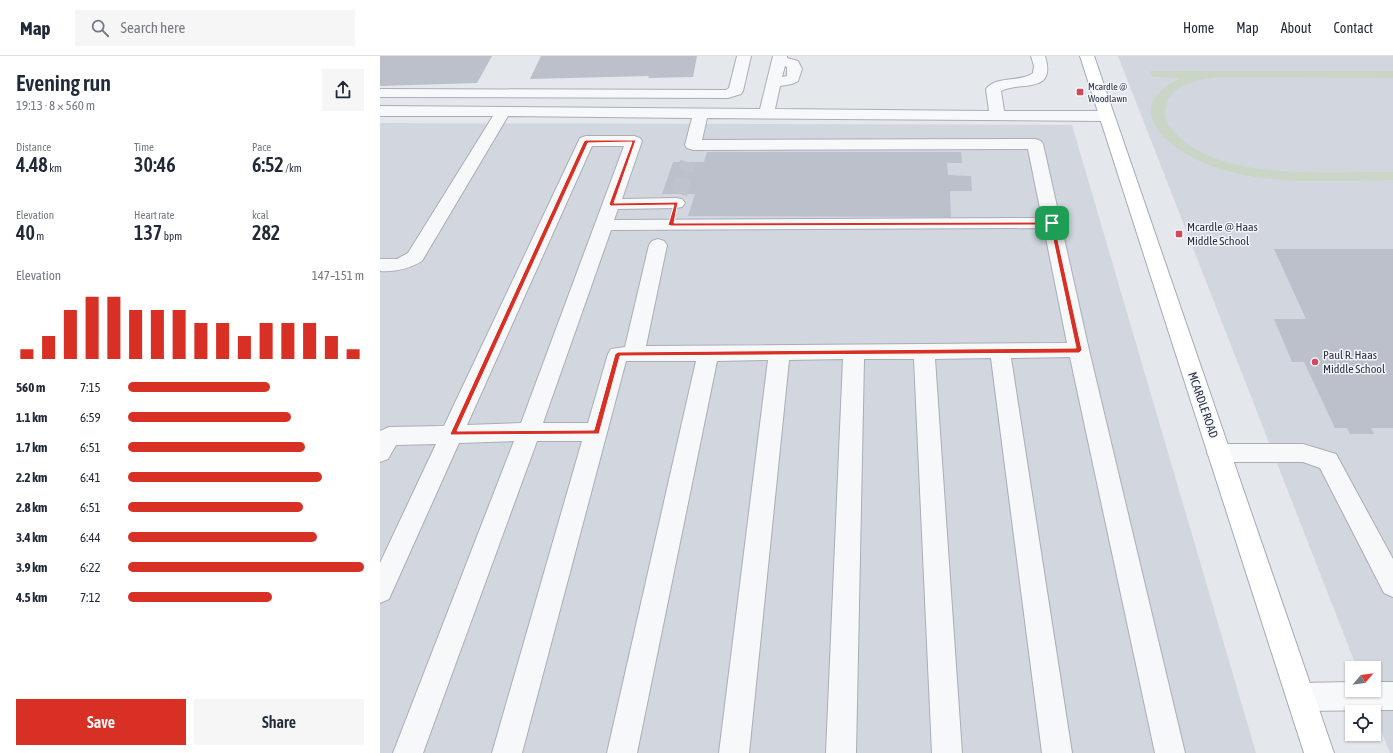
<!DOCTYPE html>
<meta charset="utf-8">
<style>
body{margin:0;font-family:"Asap Condensed",sans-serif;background:#f6f6f7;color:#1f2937;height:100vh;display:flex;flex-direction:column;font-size:15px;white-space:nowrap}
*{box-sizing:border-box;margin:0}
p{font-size:13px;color:#747a83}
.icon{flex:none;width:22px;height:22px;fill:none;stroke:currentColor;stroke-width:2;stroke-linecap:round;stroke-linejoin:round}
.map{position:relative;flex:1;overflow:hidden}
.side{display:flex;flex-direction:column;background:#fff;width:380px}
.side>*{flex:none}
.needle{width:26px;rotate:61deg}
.buttons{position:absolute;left:965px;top:605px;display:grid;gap:8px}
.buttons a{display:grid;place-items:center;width:36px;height:36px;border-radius:0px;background:#fff;box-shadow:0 1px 3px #0004;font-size:20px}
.pin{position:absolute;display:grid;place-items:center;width:34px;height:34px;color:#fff;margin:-17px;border-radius:8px;box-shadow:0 2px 6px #0006}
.round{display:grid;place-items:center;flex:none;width:42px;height:42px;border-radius:0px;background:#f6f6f7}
.summary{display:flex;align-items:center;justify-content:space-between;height:68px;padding:0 16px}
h1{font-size:22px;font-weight:600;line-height:30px}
.metrics{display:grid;grid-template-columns:repeat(3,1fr);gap:6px;height:68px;padding:4px 16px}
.metrics div{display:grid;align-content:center}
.metrics b{font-size:20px;font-weight:600}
.metrics small{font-size:11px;font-weight:400}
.metrics p{font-size:11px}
.chart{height:112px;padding:8px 16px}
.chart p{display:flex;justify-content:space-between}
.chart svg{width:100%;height:72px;margin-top:4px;stroke:#d93025;stroke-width:6}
.cta{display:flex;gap:8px;margin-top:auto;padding:8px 16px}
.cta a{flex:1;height:46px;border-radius:0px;background:#d93025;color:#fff;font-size:16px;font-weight:600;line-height:46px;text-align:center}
.cta a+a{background:#f6f6f7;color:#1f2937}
ul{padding:0 16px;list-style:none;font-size:13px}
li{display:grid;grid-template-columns:64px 48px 1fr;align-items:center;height:30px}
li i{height:10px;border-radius:5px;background:#d93025}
header{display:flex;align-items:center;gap:24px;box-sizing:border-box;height:56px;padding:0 20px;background:#fff;border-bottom:1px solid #e0e1e3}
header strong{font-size:19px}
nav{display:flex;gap:22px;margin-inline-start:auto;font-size:14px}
.search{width:280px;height:36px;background:#f6f6f7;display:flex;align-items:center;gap:10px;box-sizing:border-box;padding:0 14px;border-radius:0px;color:#747a83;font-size:15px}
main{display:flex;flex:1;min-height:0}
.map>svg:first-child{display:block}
.built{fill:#d2d6de}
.green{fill:#c9d6c5}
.building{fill:#bbc0ca}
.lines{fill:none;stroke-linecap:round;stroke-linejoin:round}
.minor-tunnel{stroke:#bfc3cb;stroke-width:16;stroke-dasharray:16 8;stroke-linecap:butt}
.minor-casing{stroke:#a9aeb7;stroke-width:2}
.major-casing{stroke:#a3abb8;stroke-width:2}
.minor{fill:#f7f8fa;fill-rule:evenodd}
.major{fill:#fff;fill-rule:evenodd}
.route{fill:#d93025;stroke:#fff;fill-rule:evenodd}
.poi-dot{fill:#d1495b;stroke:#f4f6f9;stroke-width:1.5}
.labels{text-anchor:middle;stroke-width:3;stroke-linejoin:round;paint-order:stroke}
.far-poi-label{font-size:10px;fill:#2b3445;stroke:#f4f6f9;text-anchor:start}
.poi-label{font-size:12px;fill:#2b3445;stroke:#f4f6f9;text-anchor:start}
.street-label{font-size:12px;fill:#2b3445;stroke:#f4f6f9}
</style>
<header>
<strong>Map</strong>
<div class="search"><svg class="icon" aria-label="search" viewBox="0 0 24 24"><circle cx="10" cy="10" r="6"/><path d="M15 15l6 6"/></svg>Search here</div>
<nav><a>Home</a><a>Map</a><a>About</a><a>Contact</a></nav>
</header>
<main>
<section class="side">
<div class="summary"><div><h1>Evening run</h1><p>19:13 · 8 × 560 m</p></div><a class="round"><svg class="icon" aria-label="share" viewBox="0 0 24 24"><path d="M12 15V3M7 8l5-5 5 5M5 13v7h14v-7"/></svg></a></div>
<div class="metrics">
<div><p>Distance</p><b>4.48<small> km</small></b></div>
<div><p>Time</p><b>30:46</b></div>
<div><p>Pace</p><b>6:52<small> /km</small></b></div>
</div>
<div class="metrics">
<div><p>Elevation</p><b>40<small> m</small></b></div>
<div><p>Heart rate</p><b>137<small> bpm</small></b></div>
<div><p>kcal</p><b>282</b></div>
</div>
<div class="chart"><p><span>Elevation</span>147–151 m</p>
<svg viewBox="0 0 160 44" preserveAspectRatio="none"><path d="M5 44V38M15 44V30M25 44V14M35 44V6M45 44V6M55 44V14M65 44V14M75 44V14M85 44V22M95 44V22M105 44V30M115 44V22M125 44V22M135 44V22M145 44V30M155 44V38"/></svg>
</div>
<ul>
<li><b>560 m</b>7:15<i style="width:60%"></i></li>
<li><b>1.1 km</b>6:59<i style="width:69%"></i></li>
<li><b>1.7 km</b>6:51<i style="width:75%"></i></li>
<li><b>2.2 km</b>6:41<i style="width:82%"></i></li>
<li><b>2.8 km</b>6:51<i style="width:74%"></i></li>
<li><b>3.4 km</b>6:44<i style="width:80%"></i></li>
<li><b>3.9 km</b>6:22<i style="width:100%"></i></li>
<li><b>4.5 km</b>7:12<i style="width:61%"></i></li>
</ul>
<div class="cta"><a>Save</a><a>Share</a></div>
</section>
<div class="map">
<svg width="1013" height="697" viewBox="0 0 1013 697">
<rect width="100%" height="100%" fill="#e4e7ec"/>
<g class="built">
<path d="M738 0H1013V697H1010L985 634H994V612H977Z"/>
<path d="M0 67 692 69 876 697H0Z"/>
</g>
<path class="green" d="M770 15H1013V22L839 21C822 23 796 27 788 44 782 59 786 68 797 79 842 126 952 115 1013 116V124C944 124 857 134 797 92 787 85 778 77 773 65 764 44 784 31 800 22L773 21Z"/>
<g class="building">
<path d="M0 0H112L97 27 0 30Z"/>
<path d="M161 0H317L313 21 268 22 269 20 150 23Z"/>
<path d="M327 96H581L582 107H567L568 119 591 120 592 135H570L571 161 308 160 315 138H282L293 106H324Z"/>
<path d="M894 193H1013V372H991L994 378H970L967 372H955L924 306H912L894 263H926Z"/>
</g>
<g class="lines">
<path class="minor-tunnel" d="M299 138 308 106"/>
<defs>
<g id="minor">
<path d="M357 0H371L363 35 361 38 348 42 0 41V33L346 34 349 32Z"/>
<path d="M393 0H407V2L418 5 422 13 418 25 412 28 400 30 395 53 609 55 606 33C616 19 640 27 653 17L654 10 651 0H665C677 39 640 25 621 35L624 55H726L731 57 734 60 731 63 726 65 327 62 322 84 655 83 661 85 663 88 709 294 805 697H775L690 301 631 302 692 697H662L611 302 555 303 582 697H552L534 303H484L476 697H446L463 303 409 304 369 697H339L388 304 337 305 257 697H227L316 305H246L142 697H112L202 385H157L43 697H13L134 385 79 387 9 543 0 547V507L56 388 16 389 8 403 0 406V375L9 371 64 370 200 82 206 80H254L260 82 262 85 242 143 296 142 302 143 305 147 302 151 296 152 238 153 234 164 662 162 648 93 313 94 307 92 305 89 312 62 128 60 42 205C29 213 15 216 0 215V203H17L28 197 113 60H0V50L380 53ZM405 10 407 11V20L402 21ZM212 90H244L141 367 87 369ZM664 172 687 287 266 290 287 189 284 185 278 183 272 185 269 189 245 291 231 293 228 298 208 367H163L231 174Z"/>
<path d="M839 388H923L956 398 1013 503V541L1004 537 940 412 923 406H839L831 403 827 397 831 391Z"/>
<path d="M972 626V634H994V626H1013V654L920 655 910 651 906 641 910 631 920 627Z"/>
</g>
<path id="major" d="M700 0H714L954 697H924Z"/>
</defs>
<use href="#minor" class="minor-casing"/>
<use href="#major" class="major-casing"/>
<use href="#minor" class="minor"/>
<use href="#major" class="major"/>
</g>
<path class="route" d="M206 84H256L234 147 298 146 294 167 674 166 702 294 699 297 240 300 219 378 71 379 70 378 204 85ZM252 86 229 148 231 150 294 149 288 169 291 170 670 169 696 292 238 296 235 298 214 374 77 375 208 87Z"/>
<g class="poi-dot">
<rect x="696" y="32" width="8" height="8" rx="2"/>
<rect x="795" y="174" width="8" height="8" rx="2"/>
<circle cx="935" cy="306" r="4"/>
</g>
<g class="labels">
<g class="far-poi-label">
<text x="708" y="34">Mcardle @<tspan x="708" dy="12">Woodlawn</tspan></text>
</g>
<g class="poi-label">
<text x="807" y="175">Mcardle @ Haas<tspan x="807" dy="14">Middle School</tspan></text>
<text x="943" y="303">Paul R. Haas<tspan x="943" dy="14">Middle School</tspan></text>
</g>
<g class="street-label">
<text transform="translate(823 349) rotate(71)" y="4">MCARDLE ROAD</text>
</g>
</g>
</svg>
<div class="buttons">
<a><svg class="needle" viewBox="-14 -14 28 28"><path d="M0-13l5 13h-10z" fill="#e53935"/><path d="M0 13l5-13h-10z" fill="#747a83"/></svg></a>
<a><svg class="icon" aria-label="locate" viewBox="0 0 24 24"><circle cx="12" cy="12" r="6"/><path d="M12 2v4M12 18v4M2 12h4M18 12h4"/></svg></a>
</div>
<div class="pin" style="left:672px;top:167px;background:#1e9e55"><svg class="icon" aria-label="arrive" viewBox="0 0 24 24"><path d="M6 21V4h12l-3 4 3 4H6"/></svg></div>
</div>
</main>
